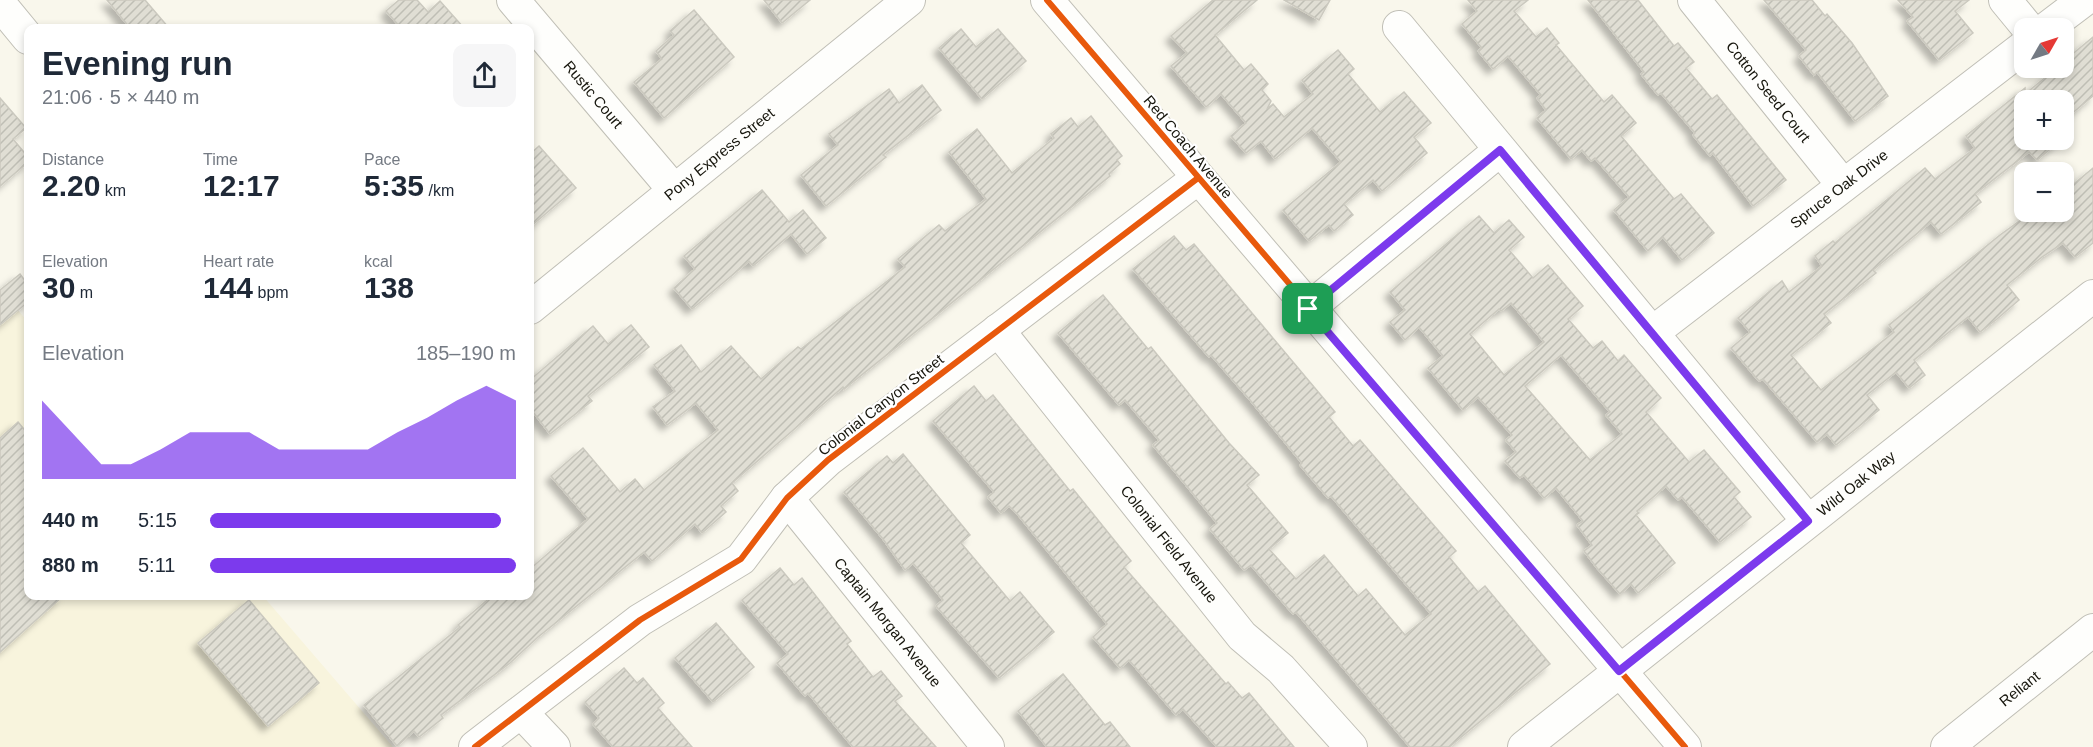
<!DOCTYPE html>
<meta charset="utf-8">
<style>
body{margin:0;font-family:Helvetica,sans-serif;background:#f6f6f7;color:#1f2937;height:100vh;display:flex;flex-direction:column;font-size:22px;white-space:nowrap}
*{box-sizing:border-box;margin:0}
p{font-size:20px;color:#747a83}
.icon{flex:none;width:33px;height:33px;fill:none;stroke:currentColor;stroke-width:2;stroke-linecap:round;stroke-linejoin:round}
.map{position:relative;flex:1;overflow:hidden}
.panel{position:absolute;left:24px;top:24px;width:510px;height:576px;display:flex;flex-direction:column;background:#fff;border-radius:12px;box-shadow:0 3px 9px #0003}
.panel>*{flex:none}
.needle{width:39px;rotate:51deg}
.buttons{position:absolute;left:2014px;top:18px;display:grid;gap:12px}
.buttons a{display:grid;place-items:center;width:60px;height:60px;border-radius:12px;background:#fff;box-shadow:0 3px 9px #0003;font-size:30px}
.pin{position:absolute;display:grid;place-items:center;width:51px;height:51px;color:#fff;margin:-26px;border-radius:12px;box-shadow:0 3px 9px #0006}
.round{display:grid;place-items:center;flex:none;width:63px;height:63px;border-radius:12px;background:#f6f6f7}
.head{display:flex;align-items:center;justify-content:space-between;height:102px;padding:0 18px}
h1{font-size:33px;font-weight:800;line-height:45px}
.figures{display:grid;grid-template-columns:repeat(3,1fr);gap:9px;height:102px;padding:6px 18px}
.figures div{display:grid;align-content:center}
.figures b{font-size:30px;font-weight:800}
.figures small{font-size:16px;font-weight:400}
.figures p{font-size:16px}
.chart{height:168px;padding:12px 18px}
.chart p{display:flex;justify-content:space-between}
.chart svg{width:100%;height:108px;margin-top:6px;fill:#7c3aed;opacity:.7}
ul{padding:0 18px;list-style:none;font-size:20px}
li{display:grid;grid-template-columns:96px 72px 1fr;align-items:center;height:45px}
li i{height:15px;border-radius:8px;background:#7c3aed}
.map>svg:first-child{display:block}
.built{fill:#f8f4dd}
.building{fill:url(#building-hatch);stroke:#cbc9bf;stroke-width:1.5;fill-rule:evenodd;filter:url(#shadow)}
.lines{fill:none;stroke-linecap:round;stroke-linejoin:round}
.minor-casing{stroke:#c0bfb6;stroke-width:34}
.minor{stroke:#fefefc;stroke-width:32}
.cycleway-casing{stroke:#fff;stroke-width:10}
.cycleway{stroke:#e8590c;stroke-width:6}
.route-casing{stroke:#fff;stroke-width:12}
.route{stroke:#7c3aed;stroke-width:8}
.labels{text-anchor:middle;stroke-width:4.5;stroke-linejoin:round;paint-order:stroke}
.street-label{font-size:15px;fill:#16150c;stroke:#fff}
</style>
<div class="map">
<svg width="2093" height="747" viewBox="0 0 2093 747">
<defs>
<pattern id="building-hatch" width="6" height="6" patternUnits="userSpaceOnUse" patternTransform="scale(1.5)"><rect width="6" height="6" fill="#e0ded4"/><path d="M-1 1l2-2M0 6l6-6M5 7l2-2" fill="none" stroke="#bfbeb5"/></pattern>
<filter id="shadow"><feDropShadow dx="-5.5" dy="5.5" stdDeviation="3" flood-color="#0004"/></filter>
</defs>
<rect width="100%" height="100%" fill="#f9f7ec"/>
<path class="built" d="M0 289 28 322V596H263L393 747H0Z"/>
<g class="building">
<path d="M107 0H145L169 28H130Z"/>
<path d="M399 0H417L428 12 440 1 464 28H401L386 11Z"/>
<path d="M764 0H810L782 23Z"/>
<path d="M1213 0H1257L1215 35 1244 70 1251 64 1268 84 1262 90 1271 101 1267 109 1273 104 1284 117 1313 94 1302 80 1338 50 1354 69 1348 74 1380 112 1404 92 1431 123 1414 137 1427 153 1382 191 1373 180 1344 204 1353 215 1334 231 1329 225 1309 241 1283 210 1341 162 1312 128 1275 159 1261 141 1246 153 1231 136 1246 123 1221 94 1206 107 1171 66 1187 53 1171 36Z"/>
<path d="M1284 0H1330L1319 20Z"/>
<path d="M1468 0H1528L1514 11 1536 37 1547 28 1559 43 1556 45 1604 102 1612 95 1636 123 1621 136 1674 199 1681 194 1714 233 1682 260 1663 237 1648 251 1614 210 1629 197 1595 158 1591 161 1582 150 1571 159 1537 118 1546 110 1537 98 1541 95 1508 56 1493 69 1478 51 1482 48 1462 24 1477 11Z"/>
<path d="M1588 0H1638L1674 46 1678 43 1694 62 1686 68 1712 99 1717 95 1786 180 1753 206 1713 153 1710 156 1693 135 1695 133 1661 93 1658 95 1641 74 1644 72Z"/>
<path d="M1764 0H1812L1825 16 1827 14 1852 43 1888 96 1855 121 1817 72 1814 75 1799 56 1806 50Z"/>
<path d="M1898 0H1969L1955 11 1973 33 1939 60 1907 21 1913 17Z"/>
<path d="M694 10 734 57 664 118 634 82 662 59 656 51 674 35 670 31Z"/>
<path d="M961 29 976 47 998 29 1026 61 982 99 939 48Z"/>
<path d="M2093 37V96L2064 120V100H2025V140H2061L2037 160 2029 152 1975 194 1981 202 1941 234 1931 222 1873 270 1876 273 1824 314 1831 323 1791 355 1821 390 1894 332 1889 325 2000 235 2032 212 2039 219 2049 212H2064V192L2093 168V243L2075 257 2063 243 2042 257 2007 285 2019 300 1997 319 1980 332 1968 317 1914 360 1925 375 1909 388 1896 372 1867 395 1879 410 1836 445 1827 434 1817 442 1763 379 1759 381 1731 348 1750 332 1738 318 1782 281 1789 292 1822 266 1815 256 1833 241 1835 243 1925 168 1935 179 1975 148 1966 136 2025 88V94L2057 68H2064V61Z"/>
<path d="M922 85 941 110 883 155 886 157 826 206 801 175 838 145 829 134 889 89 899 103Z"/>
<path d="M0 98 26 128 13 139 28 157V162L0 186Z"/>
<path d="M1091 116 1122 156 1117 160 1120 164 1109 174 1110 176 844 389 843 387 732 483 738 491 721 506 726 512 702 533 695 524 652 561 644 552 538 637 510 663 441 715 443 718 419 737 414 731 397 746 364 705 460 627 458 625 492 596H530V569L588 519 551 476 583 448 620 492 635 479 644 490 718 430 696 403 667 425 653 407 675 391 654 365 681 345 701 372 731 346 761 379 798 347 801 349 905 267 898 259 939 225 945 231 986 199 949 152 977 129 1012 173 1054 138 1051 134 1071 118 1078 127Z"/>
<path d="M539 146 576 188 530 227V154Z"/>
<path d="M762 190 789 222 803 210 826 238 807 254 791 234 753 266 749 261 692 309 674 288 695 269 684 256Z"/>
<path d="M1479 216 1494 233 1509 220 1524 237 1509 250 1533 278 1548 265 1583 306 1568 319 1593 348 1602 341 1618 361 1624 355 1661 398 1646 412 1689 462 1704 450 1740 492 1734 497 1751 517 1720 542 1682 497 1678 500 1666 486 1637 511 1639 513 1636 515 1675 563 1638 593 1631 584 1620 594 1597 568 1584 551 1592 545 1577 525 1583 521 1556 488 1544 498 1524 475 1520 478 1505 461 1516 452 1506 440 1512 435 1478 397 1463 410 1428 368 1443 356 1419 327 1405 340 1390 322 1405 310 1390 292ZM1511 303 1544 342 1504 375 1470 334 1499 309 1501 311ZM1561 355 1610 412 1606 415 1622 434 1590 460 1525 386Z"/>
<path d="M1174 236 1186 250 1194 244 1335 412 1329 417 1353 446 1360 440 1456 551 1449 557 1478 592 1485 586 1550 664 1449 747H1410L1296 612 1293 614 1251 565 1244 570 1210 529 1217 523 1153 445 1159 440 1125 400 1119 405 1058 333 1103 295 1148 349 1151 347 1229 443 1259 475 1247 485 1288 533 1269 549 1296 579 1324 555 1358 596 1366 589 1405 635 1431 614 1331 496 1328 498 1300 465 1302 463 1250 400 1211 355 1209 357 1133 269Z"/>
<path d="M20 274 28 285V302L0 325V290Z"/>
<path d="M631 325 649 347 588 396 592 401 550 434 530 408V380L593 326 608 344Z"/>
<path d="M974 386 986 401 993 395 1070 491 1073 489 1131 561 1124 567 1226 684 1228 682 1242 698 1249 693 1294 747H1217L1183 709 1176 715 1129 660 1120 668 1093 637 1107 624 1019 516 1009 506 1001 513 988 497 994 492 933 421Z"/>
<path d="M18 422 28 434V596H63L0 652V438Z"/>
<path d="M903 454 970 535 961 543 1010 601 1020 592 1054 632 999 678 936 606 943 600 913 563 905 570 883 539 844 492 887 456 893 463Z"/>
<path d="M780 568 794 585 802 578 851 641 847 644 873 677 881 671 902 696 895 701 936 747H853L808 693 805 696 777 663 788 654 742 600Z"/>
<path d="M249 600 319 683 268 726 198 643Z"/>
<path d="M716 623 754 667 713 702 675 658Z"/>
<path d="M624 668 637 683 643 678 664 703 658 708 692 747H613L593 724 599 718 585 702Z"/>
<path d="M1063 674 1105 725 1110 722 1130 747H1047L1018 711Z"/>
</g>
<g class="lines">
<defs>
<g id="minor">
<path id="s1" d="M513 0 674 190"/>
<path d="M1047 0 1685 747"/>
<path id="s2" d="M1694 0 1843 185"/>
<path d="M2005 0 2028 28"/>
<path d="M0 4 28 38"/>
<path d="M1399 27 1808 521"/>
<path d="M2047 28 2084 0"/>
<path id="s3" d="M530 308 909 0"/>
<path d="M1308 309 1500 150"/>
<path id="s4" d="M998 330 1242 636 1281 669 1351 747"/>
<path id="s5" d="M1652 333 2025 46"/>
<path id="s6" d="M787 498 988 747"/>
<path d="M521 712 554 747"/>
<path d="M475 747 640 620 741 559 787 498 828 460 1198 178"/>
<path id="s7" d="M1524 747 2093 296"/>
<path id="s8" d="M1947 747 2093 630"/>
</g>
</defs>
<use href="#minor" class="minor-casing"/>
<use href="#minor" class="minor"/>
<defs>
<g id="cycleway">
<path d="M1047 0 1685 747"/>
<path d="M475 747 640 620 741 559 787 498 828 460 1198 178"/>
</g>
</defs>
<use href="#cycleway" class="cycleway-casing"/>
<use href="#cycleway" class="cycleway"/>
</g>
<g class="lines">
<defs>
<path id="route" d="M1500 150 1808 521 1619 671 1308 309Z"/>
</defs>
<use href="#route" class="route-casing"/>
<use href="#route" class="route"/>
</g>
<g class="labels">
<g class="street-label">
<text dy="5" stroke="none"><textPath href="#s2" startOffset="118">Cotton Seed Court</textPath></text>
<text dy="5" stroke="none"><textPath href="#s1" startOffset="124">Rustic Court</textPath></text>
<text transform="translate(1188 147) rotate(50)" y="5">Red Coach Avenue</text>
<text dy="5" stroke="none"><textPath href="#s3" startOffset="244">Pony Express Street</textPath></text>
<text dy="5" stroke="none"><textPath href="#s5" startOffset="236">Spruce Oak Drive</textPath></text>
<text transform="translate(881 405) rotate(-38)" y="5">Colonial Canyon Street</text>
<text dy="5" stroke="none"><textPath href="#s7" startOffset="424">Wild Oak Way</textPath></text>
<text dy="5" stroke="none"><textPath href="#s4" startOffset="274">Colonial Field Avenue</textPath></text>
<text dy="5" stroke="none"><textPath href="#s6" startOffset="160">Captain Morgan Avenue</textPath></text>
<text dy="5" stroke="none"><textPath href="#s8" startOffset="93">Reliant</textPath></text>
</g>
</g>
</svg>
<div class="buttons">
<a><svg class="needle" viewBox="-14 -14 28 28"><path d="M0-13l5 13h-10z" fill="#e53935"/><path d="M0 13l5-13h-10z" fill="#747a83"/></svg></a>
<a>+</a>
<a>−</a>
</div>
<div class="pin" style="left:1308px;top:309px;background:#1e9e55"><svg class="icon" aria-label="arrive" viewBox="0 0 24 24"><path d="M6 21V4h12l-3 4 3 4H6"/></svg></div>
<section class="panel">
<div class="head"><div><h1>Evening run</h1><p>21:06 · 5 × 440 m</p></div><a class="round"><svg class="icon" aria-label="share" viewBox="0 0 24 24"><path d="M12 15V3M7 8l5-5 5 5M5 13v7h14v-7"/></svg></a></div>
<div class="figures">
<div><p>Distance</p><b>2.20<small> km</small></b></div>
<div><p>Time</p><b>12:17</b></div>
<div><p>Pace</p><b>5:35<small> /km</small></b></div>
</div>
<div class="figures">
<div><p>Elevation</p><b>30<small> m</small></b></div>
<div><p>Heart rate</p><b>144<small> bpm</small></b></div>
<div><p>kcal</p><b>138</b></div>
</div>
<div class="chart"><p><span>Elevation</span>185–190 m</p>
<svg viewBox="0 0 160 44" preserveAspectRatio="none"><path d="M0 44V12L10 25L20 38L30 38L40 32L50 25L60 25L70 25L80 32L90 32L100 32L110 32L120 25L130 19L140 12L150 6L160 12V44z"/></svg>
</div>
<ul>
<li><b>440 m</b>5:15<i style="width:95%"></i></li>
<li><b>880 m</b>5:11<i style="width:100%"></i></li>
</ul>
</section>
</div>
